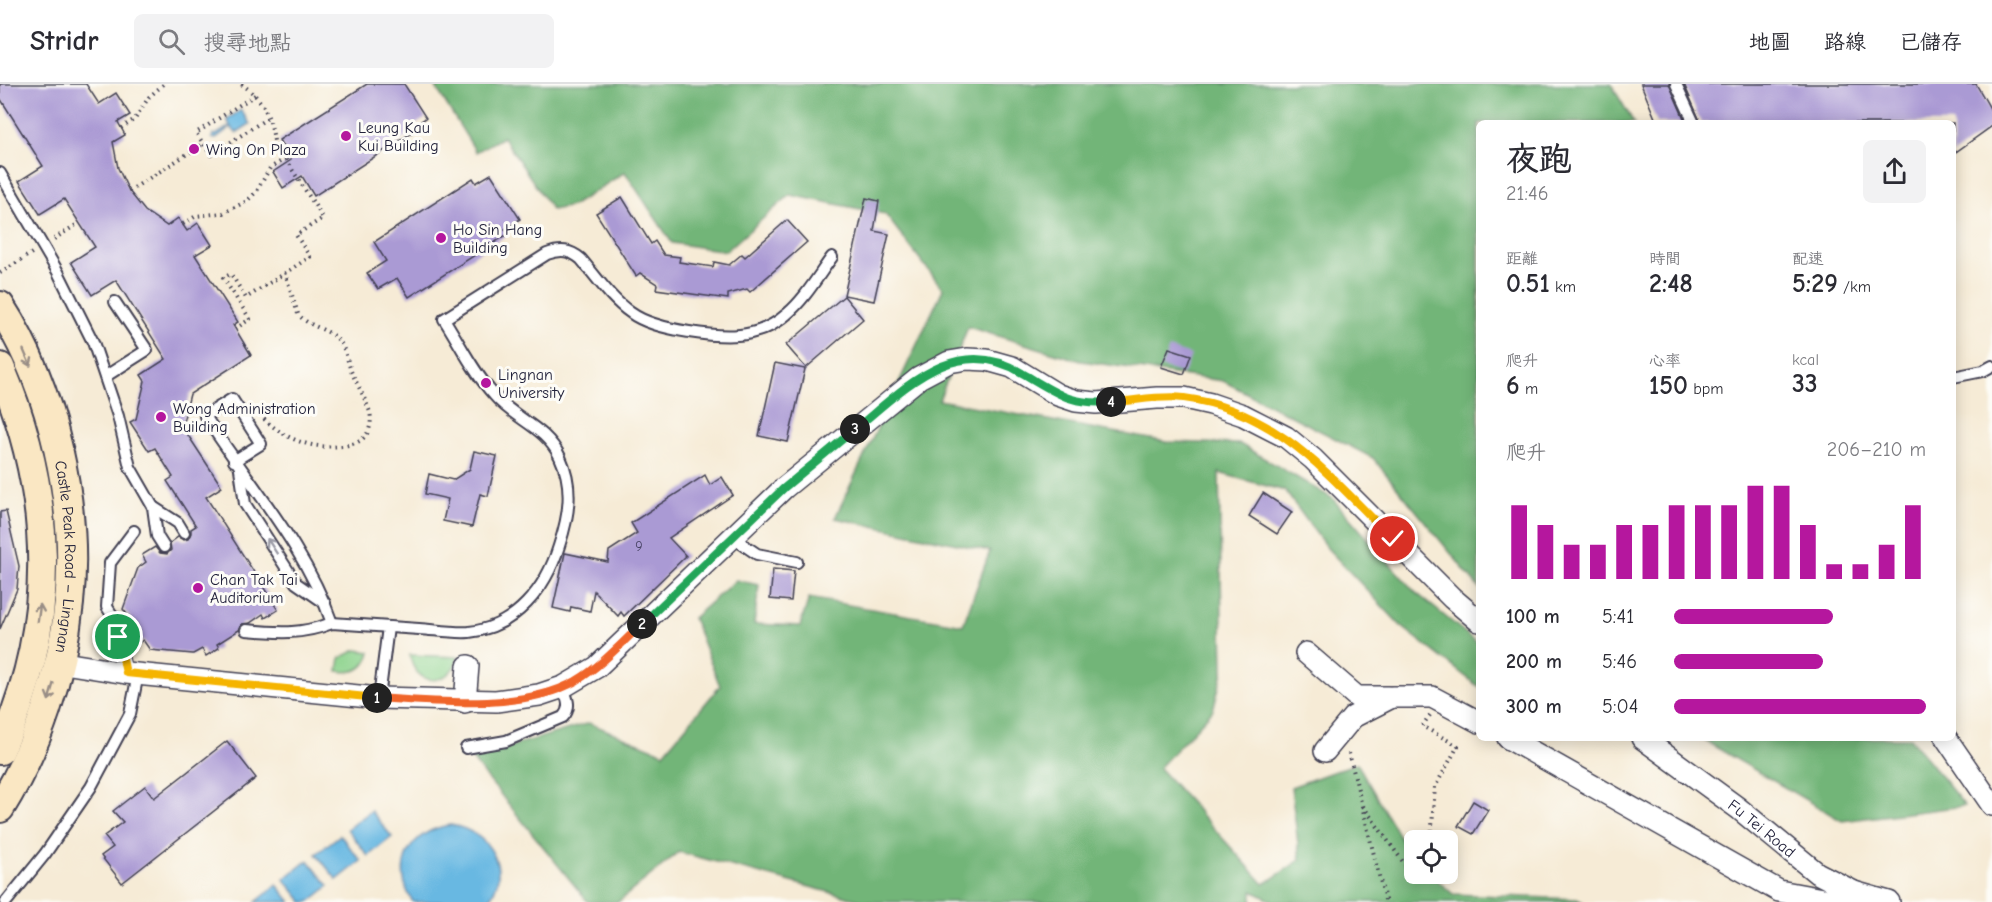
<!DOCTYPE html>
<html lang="zh-TW">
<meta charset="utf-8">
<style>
body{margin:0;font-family:"Comic Neue","LXGW WenKai TC",sans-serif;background:#f2f2f3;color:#2b2b33;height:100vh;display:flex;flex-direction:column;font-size:22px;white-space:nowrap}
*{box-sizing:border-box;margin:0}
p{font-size:20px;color:#7c7c81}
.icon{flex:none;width:33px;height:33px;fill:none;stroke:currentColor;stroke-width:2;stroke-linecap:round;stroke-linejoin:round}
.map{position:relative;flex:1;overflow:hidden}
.sheet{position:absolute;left:1476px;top:36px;width:480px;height:621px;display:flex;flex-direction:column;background:#fff;border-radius:9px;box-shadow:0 3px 15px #0003}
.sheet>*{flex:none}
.fabs{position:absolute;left:1404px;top:746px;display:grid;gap:12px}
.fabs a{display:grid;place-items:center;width:54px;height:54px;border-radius:9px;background:#fff;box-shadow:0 3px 15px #0003;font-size:30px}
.pin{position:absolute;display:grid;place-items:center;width:51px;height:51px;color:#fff;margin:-26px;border:3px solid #fff;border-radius:50%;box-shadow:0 2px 6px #0007}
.km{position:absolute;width:30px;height:30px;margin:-15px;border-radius:50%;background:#222;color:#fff;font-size:16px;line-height:30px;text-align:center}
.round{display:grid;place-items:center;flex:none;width:63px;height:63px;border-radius:9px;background:#f2f2f3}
.overview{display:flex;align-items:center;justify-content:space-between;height:102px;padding:0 30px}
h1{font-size:33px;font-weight:700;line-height:45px}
.stats{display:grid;grid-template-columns:repeat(3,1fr);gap:9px;height:102px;padding:6px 30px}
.stats div{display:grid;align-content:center}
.stats b{font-size:26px;font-weight:700}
.stats small{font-size:16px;font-weight:400}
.stats p{font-size:16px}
.chart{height:168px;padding:12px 30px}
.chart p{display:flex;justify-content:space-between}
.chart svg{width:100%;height:108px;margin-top:6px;stroke:#b5179e;stroke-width:6}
ul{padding:0 30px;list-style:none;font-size:20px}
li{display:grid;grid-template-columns:96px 72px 1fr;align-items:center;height:45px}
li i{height:15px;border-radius:8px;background:#b5179e}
header{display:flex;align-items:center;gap:36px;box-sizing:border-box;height:84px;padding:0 30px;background:#fff;border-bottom:2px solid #e1e1e2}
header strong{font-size:28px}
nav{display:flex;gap:33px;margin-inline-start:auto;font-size:21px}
.search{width:420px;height:54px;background:#f2f2f3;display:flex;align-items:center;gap:15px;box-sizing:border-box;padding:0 21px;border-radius:9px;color:#7c7c81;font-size:22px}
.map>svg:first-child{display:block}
.green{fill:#8dd38d;stroke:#587a64;stroke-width:1.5}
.forest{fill:#72b578;stroke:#4a6c5a;stroke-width:1.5}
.water{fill:#67b8e2;stroke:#446d8e;stroke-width:1.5}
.building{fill:#aa9ad4}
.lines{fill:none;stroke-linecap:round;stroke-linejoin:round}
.lane-casing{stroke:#424052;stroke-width:14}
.street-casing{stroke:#424052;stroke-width:24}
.secondary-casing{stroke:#424052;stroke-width:32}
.path{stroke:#424052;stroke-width:4;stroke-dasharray:1.5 4.5;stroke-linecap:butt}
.lane{stroke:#fff;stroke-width:10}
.street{stroke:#fff;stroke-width:21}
.secondary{stroke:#fae7c3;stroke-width:28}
.oneway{stroke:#998e86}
.oneway2{stroke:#9c9ca7}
.split-1-casing{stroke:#fff;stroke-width:12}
.split-2-casing{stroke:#fff;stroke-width:12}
.split-3-casing{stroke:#fff;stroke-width:12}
.split-4-casing{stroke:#fff;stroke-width:12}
.split-5-casing{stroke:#fff;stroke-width:12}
.split-1{stroke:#f5b400;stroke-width:8}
.split-2{stroke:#f0652b;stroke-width:8}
.split-3{stroke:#22a559;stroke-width:8}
.split-4{stroke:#22a559;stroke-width:8}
.split-5{stroke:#f5b400;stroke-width:8}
.poi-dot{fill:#b5179e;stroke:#fdfcf7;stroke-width:2}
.labels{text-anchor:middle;stroke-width:6;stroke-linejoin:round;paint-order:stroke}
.number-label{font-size:14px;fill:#444061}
.poi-label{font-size:16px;fill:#22223b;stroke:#fdfcf7;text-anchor:start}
.street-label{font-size:16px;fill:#22223b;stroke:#fdfcf7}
</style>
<header>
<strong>Stridr</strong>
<div class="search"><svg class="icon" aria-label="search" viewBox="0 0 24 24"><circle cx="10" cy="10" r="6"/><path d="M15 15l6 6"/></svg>搜尋地點</div>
<nav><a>地圖</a><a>路線</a><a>已儲存</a></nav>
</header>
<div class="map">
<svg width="1992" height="818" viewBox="0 0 1992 818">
<rect width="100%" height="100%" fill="#fdfcf7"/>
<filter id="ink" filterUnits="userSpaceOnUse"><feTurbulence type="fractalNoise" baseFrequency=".0167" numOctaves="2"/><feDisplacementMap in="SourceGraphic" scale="12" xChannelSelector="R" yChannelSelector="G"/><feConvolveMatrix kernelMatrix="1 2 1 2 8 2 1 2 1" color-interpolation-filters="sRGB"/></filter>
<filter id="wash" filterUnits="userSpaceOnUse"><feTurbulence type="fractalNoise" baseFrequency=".008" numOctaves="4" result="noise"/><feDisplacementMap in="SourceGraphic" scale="24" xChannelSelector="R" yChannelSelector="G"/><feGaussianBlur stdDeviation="1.35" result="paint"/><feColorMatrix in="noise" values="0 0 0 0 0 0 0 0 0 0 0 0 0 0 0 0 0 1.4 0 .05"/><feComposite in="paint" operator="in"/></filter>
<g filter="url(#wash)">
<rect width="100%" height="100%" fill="#f6ebd6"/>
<g class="green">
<path d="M356 566 370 568C366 585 354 590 338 587L340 574Z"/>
<path d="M410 571 458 573C450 604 414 603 410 571Z"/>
</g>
<g class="forest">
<path d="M434 0H1611L1634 39H1479V504L1373 374 1223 297 1081 277 968 243 939 316 1167 358 1240 360 1332 414 1414 507 1479 560V603L1401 542 1327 464 1285 407 1219 389 1223 588 1213 626 1159 684 1264 800 1300 776 1291 703 1357 679 1411 773 1414 777V789H1429L1453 810 1577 815 1583 818H1274L1252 807V818H866L679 768 618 818H588L471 674 589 639 664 669 720 602 693 534 736 496 759 501 754 540 800 542 809 514 963 541 990 467 835 434 943 205 885 130 790 111 726 167 672 159 625 88 572 122 552 126 503 53 476 68Z"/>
<path d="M1700 654H1910L1965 722 1842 737Z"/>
</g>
<g class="water">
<path d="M241 26 250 40 236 49 231 43 215 55 212 54 213 50 216 51 230 42 227 35Z"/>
<path d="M371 727 392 753 368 772 347 745Z"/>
<path d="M451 741C488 747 514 785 487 818H413C390 782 410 746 451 741Z"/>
<path d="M340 751 361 777 337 796 316 770Z"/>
<path d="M308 776 329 802 309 818H303L284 795Z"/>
<path d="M277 801 291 818H256Z"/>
</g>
<g id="blocks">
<g class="building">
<path d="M0 0H86L99 20 116 9 130 31 118 38 125 51 113 58 118 84 129 107 145 127 167 142 178 134 187 147 198 139 212 161 195 171 238 238 233 241 251 271 190 310 182 342 222 403 206 413 278 526 265 534 263 530 250 539 242 540 239 546 217 560 219 564 206 572 202 565 193 570 150 566 143 556 140 558 126 537 130 534 123 525 138 484 146 478 142 471 155 463 160 469 167 470 171 466 170 459 178 453 184 456 188 455 191 449V445L196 442 167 397 173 393 155 364 149 367 130 338 136 335 145 297 141 291 166 275 116 196 92 211 71 178 95 163 64 115 40 130 19 97 43 82 0 14Z"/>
<path d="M367 0H404L426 34 410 44 413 48 314 112 302 92 283 104 273 88 291 76 279 56Z"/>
<path d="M1641 0H1669L1686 39H1657Z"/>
<path d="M1684 0H1976L1992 28V42L1953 70V39H1701Z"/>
<path d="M491 90 520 135 505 145 508 150 409 213 397 194 378 205 367 189 386 177 374 158 473 94 476 99Z"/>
<path d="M622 113 651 160 655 157 664 171 680 173 679 178 713 183 714 178 729 181 742 170 745 173 787 136 807 158 750 208 747 205 728 210V215L656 205 657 200 640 189 636 192 596 129Z"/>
<path d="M866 114 879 117 874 147 889 150 874 217 844 211Z"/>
<path d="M844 212 863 235 806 284 786 261Z"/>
<path d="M1169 264 1191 271 1184 290 1161 283Z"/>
<path d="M775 279 805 285 788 358 759 352Z"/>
<path d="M474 367 497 372 488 412 480 410 472 443 443 437 448 415 425 410 429 390 453 396 470 385Z"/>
<path d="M705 391 710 401 722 393 733 411 669 454 686 472 624 532 621 528 618 532 594 507 590 527 571 523 570 528 553 524 565 469 608 478 609 467 637 449 631 439Z"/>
<path d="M1263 409 1292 428 1277 450 1249 432Z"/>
<path d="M6 427 19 482 17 505 0 545V428Z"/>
<path d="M773 485 794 487 791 517 770 515Z"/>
<path d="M227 657 256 694 122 799 101 772 113 763 104 752 123 738 113 727 145 702 154 714Z"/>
<path d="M1473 717 1488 726 1473 750 1458 742Z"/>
</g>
</g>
</g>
<g filter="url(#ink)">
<use href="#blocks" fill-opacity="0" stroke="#424052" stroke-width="1.5"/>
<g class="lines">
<defs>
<g id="lane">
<path d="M1676 0 1694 39"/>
<path d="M0 89 58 188 93 258 118 332 130 383 153 423 157 452 164 463"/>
<path d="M106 292 147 266 115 218"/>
<path d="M1953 293 1983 287 1992 282"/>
<path d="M234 377 261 360 232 315 205 332C249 400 305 462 332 539"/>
<path d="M240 385 245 420 296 499 325 519"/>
<path d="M153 423 178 439 184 449"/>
<path d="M732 453 757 470 797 478"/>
<path d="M246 546C278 549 301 551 332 539 361 541 390 543 419 545 435 546 453 549 469 548 516 543 546 504 559 462 569 432 574 403 560 373 545 342 515 336 494 311 474 289 460 260 444 235L547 170C561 165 570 166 581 175 597 194 611 215 631 229 654 246 723 256 751 249 764 246 777 239 787 230 805 215 818 192 832 173"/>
<path d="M126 589 114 534 107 523 110 479 134 447"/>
<path d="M379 614 388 543"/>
<path d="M466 664 506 657 563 633C572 623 567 614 563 603"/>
<path d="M6 818 45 770 91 703 130 630 138 590"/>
</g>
<g id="street">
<path d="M1306 569 1357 613H1388"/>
<path d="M58 578 126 589 379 614 496 617 539 611 563 603 597 583 784 404 919 294 949 278 967 275 987 276 1012 283 1058 311 1076 317 1096 319 1157 314H1184L1211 320 1243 331 1286 353 1313 375 1452 514 1479 537"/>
<path d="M465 618 468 582"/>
<path d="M1508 654 1779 807 1839 818 1854 808"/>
<path id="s1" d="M1642 654 1738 724 1817 789 1854 808 1889 818"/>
<path d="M1946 654 1992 721"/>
<path d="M1325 667 1353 633 1392 613H1432L1479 638"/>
</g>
<g id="secondary">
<path id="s2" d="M0 222C53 304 79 422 69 519 62 590 38 663 0 724"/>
<path d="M0 283C53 409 59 539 0 666"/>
</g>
</defs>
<use href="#lane" class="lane-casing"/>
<use href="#street" class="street-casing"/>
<use href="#secondary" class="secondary-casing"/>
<g class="path">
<path d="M255 11 196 49 211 71 269 33"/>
<path d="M121 44 135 35 149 13 164 0"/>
<path d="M129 107 203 60"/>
<path d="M183 140 196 132 223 129 247 117 257 107 270 84 285 75"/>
<path d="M54 155 79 139"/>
<path d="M0 189 32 169"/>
<path d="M235 245 250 235 223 194 231 190 246 214 310 173 296 151 323 134 274 57C271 33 262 13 241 0"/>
<path d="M264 335C288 357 311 365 343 362 356 360 367 356 370 342 371 338 371 333 370 328 365 314 357 300 351 287 348 278 346 269 342 261 332 244 310 245 298 230L285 189"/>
<path d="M1430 631 1422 642 1458 662 1435 703 1431 756"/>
<path d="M1349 669 1385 816 1384 818"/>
<path d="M1363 722 1406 782 1414 778"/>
</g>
<use href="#lane" class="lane"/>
<use href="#street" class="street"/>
<use href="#secondary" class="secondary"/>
</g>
<defs><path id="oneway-shaft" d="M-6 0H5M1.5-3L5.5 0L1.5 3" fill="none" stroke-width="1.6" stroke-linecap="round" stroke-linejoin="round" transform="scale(1.5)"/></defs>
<g class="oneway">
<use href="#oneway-shaft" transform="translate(27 274) rotate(67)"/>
<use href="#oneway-shaft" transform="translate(39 529) rotate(-82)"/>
<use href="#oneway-shaft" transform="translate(51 608) rotate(106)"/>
</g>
<use class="oneway2" href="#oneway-shaft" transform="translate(272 462) rotate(-123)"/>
</g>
<g class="lines" filter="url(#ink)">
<defs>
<path id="split-1" d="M118 553 126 589 377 614"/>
<path id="split-2" d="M377 614C437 618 523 627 576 597 601 582 621 560 642 540"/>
<path id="split-3" d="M642 540 784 404 855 345"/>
<path id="split-4" d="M855 345C904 305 955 248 1022 289 1057 309 1069 321 1111 318"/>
<path id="split-5" d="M1111 318C1135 317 1160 311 1184 314 1278 326 1330 393 1393 455"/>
</defs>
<use href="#split-1" class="split-1-casing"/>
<use href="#split-2" class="split-2-casing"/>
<use href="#split-3" class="split-3-casing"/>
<use href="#split-4" class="split-4-casing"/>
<use href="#split-5" class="split-5-casing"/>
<use href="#split-1" class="split-1"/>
<use href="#split-2" class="split-2"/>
<use href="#split-3" class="split-3"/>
<use href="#split-4" class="split-4"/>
<use href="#split-5" class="split-5"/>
</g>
<g class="poi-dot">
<circle cx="346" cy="52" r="6"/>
<circle cx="194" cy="65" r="6"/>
<circle cx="441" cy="154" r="6"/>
<circle cx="486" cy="299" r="6"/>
<circle cx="161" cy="333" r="6"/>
<circle cx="198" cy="504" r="6"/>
</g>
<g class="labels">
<g class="number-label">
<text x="639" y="467">9</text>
</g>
<g class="poi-label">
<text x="358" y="49">Leung Kau<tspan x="358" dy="18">Kui Building</tspan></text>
<text x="206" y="71">Wing On Plaza</text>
<text x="453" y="151">Ho Sin Hang<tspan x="453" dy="18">Building</tspan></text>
<text x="498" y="296">Lingnan<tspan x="498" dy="18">University</tspan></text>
<text x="173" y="330">Wong Administration<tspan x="173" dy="18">Building</tspan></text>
<text x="210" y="501">Chan Tak Tai<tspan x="210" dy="18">Auditorium</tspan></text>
</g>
<g class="street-label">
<text dy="6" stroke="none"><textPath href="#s2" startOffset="264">Castle Peak Road – Lingnan</textPath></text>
<text dy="6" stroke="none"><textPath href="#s1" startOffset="150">Fu Tei Road</textPath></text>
</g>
</g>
</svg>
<div class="fabs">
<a><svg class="icon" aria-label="locate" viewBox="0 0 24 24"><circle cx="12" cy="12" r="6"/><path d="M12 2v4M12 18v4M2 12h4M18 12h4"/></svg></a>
</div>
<div class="pin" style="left:118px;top:553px;background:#1e9e55"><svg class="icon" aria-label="arrive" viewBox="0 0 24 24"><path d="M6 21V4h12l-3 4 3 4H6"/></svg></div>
<div class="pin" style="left:1393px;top:455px;background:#d93025"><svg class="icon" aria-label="check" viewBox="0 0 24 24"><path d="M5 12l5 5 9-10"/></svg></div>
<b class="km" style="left:377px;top:614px">1</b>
<b class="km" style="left:642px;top:540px">2</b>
<b class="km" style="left:855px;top:345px">3</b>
<b class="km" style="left:1111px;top:318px">4</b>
<section class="sheet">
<div class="overview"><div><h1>夜跑</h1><p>21:46</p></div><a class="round"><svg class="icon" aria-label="share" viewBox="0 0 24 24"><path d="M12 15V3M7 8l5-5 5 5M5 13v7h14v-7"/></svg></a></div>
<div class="stats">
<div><p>距離</p><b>0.51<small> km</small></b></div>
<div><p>時間</p><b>2:48</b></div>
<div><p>配速</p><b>5:29<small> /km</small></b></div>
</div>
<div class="stats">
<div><p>爬升</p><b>6<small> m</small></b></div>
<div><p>心率</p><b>150<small> bpm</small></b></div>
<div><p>kcal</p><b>33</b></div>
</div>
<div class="chart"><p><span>爬升</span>206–210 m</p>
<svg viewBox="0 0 160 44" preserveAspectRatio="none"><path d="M5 44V14M15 44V22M25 44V30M35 44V30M45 44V22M55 44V22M65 44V14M75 44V14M85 44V14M95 44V6M105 44V6M115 44V22M125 44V38M135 44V38M145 44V30M155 44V14"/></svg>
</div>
<ul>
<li><b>100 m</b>5:41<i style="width:63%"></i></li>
<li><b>200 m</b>5:46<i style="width:59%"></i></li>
<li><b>300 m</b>5:04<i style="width:100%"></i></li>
</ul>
</section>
</div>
